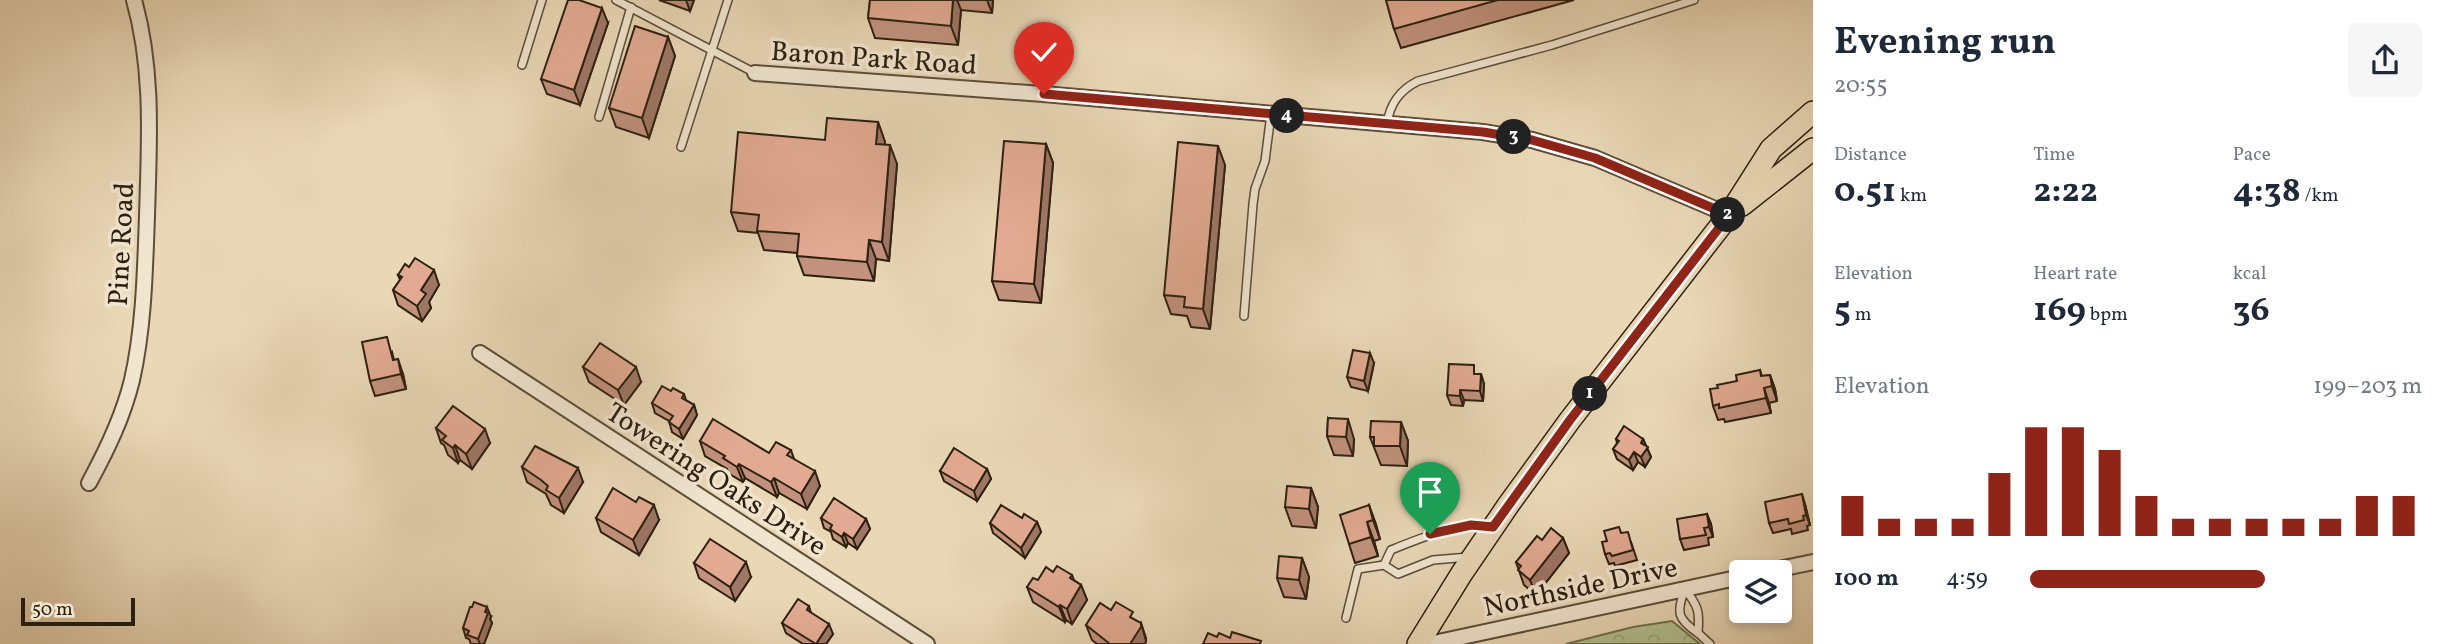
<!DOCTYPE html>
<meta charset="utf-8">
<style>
body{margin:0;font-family:Vollkorn,serif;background:#f6f6f7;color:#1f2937;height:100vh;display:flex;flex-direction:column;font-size:26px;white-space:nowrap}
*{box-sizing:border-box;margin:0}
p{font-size:23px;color:#747a83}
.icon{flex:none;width:38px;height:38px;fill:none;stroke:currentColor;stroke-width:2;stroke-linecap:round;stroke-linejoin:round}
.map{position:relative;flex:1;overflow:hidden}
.panel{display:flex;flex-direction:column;background:#fff;width:630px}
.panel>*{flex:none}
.controls{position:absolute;left:1729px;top:560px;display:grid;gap:14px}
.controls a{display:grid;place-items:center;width:63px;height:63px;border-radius:7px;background:#fff;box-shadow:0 4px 10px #0003;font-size:35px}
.scale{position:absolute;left:21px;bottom:18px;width:114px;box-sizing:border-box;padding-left:7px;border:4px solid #2d200f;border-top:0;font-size:19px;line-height:24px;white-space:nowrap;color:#2d200f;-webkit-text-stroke:5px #f1e5d0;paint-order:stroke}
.pin{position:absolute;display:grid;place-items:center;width:60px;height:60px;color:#fff;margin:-72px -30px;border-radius:50% 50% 50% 0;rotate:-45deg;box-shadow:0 0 7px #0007}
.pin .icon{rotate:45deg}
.km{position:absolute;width:35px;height:35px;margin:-18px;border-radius:50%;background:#222;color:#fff;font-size:19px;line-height:35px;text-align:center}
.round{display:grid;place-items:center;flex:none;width:74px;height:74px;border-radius:7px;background:#f6f6f7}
.summary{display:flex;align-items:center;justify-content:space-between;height:119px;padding:0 21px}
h1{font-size:38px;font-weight:700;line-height:52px}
.figures{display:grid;grid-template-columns:repeat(3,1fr);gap:10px;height:119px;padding:7px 21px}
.figures div{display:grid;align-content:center}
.figures b{font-size:35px;font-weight:700}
.figures small{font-size:19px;font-weight:400}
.figures p{font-size:19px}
.chart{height:196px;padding:14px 21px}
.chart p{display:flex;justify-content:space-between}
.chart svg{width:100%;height:126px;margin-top:7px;stroke:#8f2418;stroke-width:6}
ul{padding:0 21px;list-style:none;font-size:23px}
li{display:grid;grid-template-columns:112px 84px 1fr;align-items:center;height:52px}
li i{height:18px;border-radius:9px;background:#8f2418}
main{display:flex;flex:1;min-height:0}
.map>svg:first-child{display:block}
.forest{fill:url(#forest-crowns);stroke:#707050;stroke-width:2}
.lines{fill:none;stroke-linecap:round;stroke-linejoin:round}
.service-casing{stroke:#5c4e39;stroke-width:10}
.minor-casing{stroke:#5c4e39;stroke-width:18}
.primary-casing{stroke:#2d200f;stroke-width:24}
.service{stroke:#f1e5d0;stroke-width:7}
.minor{stroke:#f1e5d0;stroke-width:14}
.primary{stroke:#e9d7b6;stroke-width:21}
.wall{fill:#c2927e;stroke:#2d200f;stroke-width:2}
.shaded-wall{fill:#9e7766;stroke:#2d200f;stroke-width:2}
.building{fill:#e2aa92;stroke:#2d200f;stroke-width:2}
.route-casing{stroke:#fff;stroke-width:14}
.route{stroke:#8f2418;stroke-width:9}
.labels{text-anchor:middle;stroke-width:7;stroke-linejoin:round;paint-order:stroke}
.street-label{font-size:28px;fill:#2d200f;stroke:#f1e5d0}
</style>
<main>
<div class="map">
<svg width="1813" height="644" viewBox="0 0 1813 644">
<defs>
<pattern id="forest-crowns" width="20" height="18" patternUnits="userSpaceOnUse" patternTransform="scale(1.75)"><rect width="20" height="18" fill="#b3bf90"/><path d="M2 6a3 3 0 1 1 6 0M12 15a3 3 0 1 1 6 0" fill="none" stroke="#9aa47b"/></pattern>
</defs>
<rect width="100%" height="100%" fill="#e9d7b6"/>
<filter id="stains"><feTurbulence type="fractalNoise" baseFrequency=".00286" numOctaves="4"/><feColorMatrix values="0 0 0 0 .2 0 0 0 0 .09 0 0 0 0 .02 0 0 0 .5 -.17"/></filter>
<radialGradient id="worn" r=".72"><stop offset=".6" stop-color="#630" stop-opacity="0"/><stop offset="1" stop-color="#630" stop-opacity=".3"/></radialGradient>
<path class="forest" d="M1672 621 1700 644H1566L1633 627Z"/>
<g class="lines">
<defs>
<g id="service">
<path d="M616 0 755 73"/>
<path d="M522 65 542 0"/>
<path d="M599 117 631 7"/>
<path d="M1387 124C1390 103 1400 90 1418 81L1552 45 1694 0"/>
<path d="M681 147 728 0"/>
<path d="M1244 316 1253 204 1255 189 1265 161 1271 114"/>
<path d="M1469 557 1433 560 1398 574 1384 565 1391 550C1423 537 1454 524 1489 527"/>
<path d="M1685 589C1698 606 1700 611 1698 633 1677 619 1676 612 1685 589Z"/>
<path d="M1346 618 1358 569 1384 565"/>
<path d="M1698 633 1710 644"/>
</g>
<g id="minor">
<path d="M755 73 1043 94 1483 132 1532 140 1595 158 1729 215"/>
<path d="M480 353 927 644"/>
<path d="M89 483C107 450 123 417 132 380 144 327 145 270 147 216 149 143 154 71 134 0"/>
<path d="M1765 572 1813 562"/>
<path d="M1429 644 1741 577"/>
</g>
<g id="primary">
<path d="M1742 205 1813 149"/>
<path d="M1418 644 1462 573 1509 504 1570 420 1729 215 1771 149 1813 112"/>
</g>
</defs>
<use href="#service" class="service-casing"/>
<use href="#minor" class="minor-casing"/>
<use href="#primary" class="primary-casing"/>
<use href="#service" class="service"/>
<use href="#minor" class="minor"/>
<use href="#primary" class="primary"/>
</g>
<g class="wall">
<path d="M659 0H694L690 11Z"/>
<path d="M870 0H993L992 13 961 10 958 45 875 38 868 18Z"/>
<path d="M1386 0H1574L1401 48 1394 29Z"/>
<path d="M608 23 580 105 547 94 541 79Z"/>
<path d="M668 37 675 56 649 138 616 127 609 108Z"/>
<path d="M878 122 885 142V144L897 164 889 261 876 259 874 281 804 275 797 256V253L764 250 758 233 738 231 731 212 825 140Z"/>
<path d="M1046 144 1053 163 1041 303 999 300 992 281Z"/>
<path d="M1225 165 1210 329 1191 327 1187 316 1171 314 1164 295Z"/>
<path d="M398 275 439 285 429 302 431 308 422 321 398 305 393 290 400 280Z"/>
<path d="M392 352 394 360 403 374 406 389 375 396 370 381Z"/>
<path d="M1374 363 1368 391 1351 387 1347 377Z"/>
<path d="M583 367 641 382 624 405 589 382Z"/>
<path d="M1760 370 1762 376 1770 375 1775 389 1777 401 1769 403 1771 413 1725 422 1724 419 1718 420 1713 406 1718 388 1737 381Z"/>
<path d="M1477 374H1481L1484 384 1483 401 1464 400 1463 406 1451 405 1447 395Z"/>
<path d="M671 391 684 394 686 400 694 405 697 415 683 439 672 432 669 421 655 413 652 403Z"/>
<path d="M1328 418 1354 439 1353 456 1334 455 1327 436Z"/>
<path d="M1401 422 1408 441 1407 466 1381 465 1370 437Z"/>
<path d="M436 428 490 443 472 469 460 460 458 463 448 455 444 445 441 443Z"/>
<path d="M1616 439H1643L1651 457 1645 467 1638 462 1633 470 1617 459 1613 449 1617 443Z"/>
<path d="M700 441 769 453 791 450 794 459 820 486 807 509 779 493 777 497 745 478 743 482 728 473 727 469 705 456Z"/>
<path d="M522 467 583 482 564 513 551 505 546 494 527 482Z"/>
<path d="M987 469 991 479 977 501 944 481 940 471Z"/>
<path d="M1311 488 1318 507 1316 528 1292 526 1285 507Z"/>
<path d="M1805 504 1810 525 1807 526 1808 530 1792 534 1791 529 1773 533 1769 523Z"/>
<path d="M1369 505 1380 539 1374 541 1378 556 1355 563 1349 544Z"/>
<path d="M1707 514 1711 524 1713 537 1708 538 1709 545 1684 550 1680 539Z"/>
<path d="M596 518 659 520 639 555 601 532Z"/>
<path d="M821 518 866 519 870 529 857 549 848 543 846 547 833 539 831 532 824 528Z"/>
<path d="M1037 522 1041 532 1025 558 993 533 990 523Z"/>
<path d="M1621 533 1631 542 1637 560 1615 566 1614 563 1609 564 1605 554 1607 541Z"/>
<path d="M1563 538 1569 553 1536 595 1524 585 1516 562 1542 540Z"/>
<path d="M1302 558 1309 577 1306 599 1284 597 1277 578Z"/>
<path d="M694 563 751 577 735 601 699 578Z"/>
<path d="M1053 572 1072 575 1074 580 1081 585 1087 600 1072 624 1066 620 1065 622 1033 602 1027 587Z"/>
<path d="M809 606 811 613 833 634 826 644H803L786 633 782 623Z"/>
<path d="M1111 610 1141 623 1146 638V641L1145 644H1097L1092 640 1086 625Z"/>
<path d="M491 617 490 619 492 623 484 644H471L469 639 466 638 463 628Z"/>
</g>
<g class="shaded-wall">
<path d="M686 0H694L690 11Z"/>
<path d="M953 0H957L961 10 958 45 951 26Z"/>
<path d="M987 0H993L992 13Z"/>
<path d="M602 8 608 23 580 105 574 90Z"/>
<path d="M668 37 675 56 649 138 642 118Z"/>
<path d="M878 122 885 142 883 163 876 144Z"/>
<path d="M1046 144 1053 163 1041 303 1034 284Z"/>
<path d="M890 145 897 164 889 261 882 242Z"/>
<path d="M1218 146 1225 165 1210 329 1203 309Z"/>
<path d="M869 240 876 259 874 281 867 262Z"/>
<path d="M434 270 439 285 429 302 431 308 422 321 417 306 421 290Z"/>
<path d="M1370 353 1374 363 1368 391 1364 381Z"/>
<path d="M398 359 403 374 406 389 401 374Z"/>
<path d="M636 367 641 382 624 405 618 390Z"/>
<path d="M1481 374 1484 384 1483 401 1480 391Z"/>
<path d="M1770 375 1775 389 1777 401 1772 386Z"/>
<path d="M1764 388 1769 403 1771 413 1766 398Z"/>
<path d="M1460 390 1464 400 1463 406 1460 396Z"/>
<path d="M694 405 697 415 683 439 679 429Z"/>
<path d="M1348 419 1354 439 1353 456 1346 437Z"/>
<path d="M1401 422 1408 441 1407 466 1400 446Z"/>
<path d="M485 429 490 443 472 469 466 454Z"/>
<path d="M1643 439 1651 457 1645 467 1641 457V443Z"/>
<path d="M455 445 460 460 458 463 453 448Z"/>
<path d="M1634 452 1638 462 1633 470 1629 460Z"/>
<path d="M739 464 745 478 743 482 737 467Z"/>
<path d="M578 468 583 482 564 513 559 498Z"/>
<path d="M987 469 991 479 977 501 974 491Z"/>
<path d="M815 471 820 486 807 509 801 494Z"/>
<path d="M774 478 779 493 777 497 771 482Z"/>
<path d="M1311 488 1318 507 1316 528 1309 509Z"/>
<path d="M1802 494 1805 504 1810 525 1806 515Z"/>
<path d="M654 505 659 520 639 555 633 540Z"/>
<path d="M1369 505 1376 524 1380 539 1373 520Z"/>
<path d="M1707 514 1711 524 1713 537 1709 527Z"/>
<path d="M866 519 870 529 857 549 853 539Z"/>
<path d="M1037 522 1041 532 1025 558 1021 548Z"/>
<path d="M1367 522 1374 541 1378 556 1371 537Z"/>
<path d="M844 533 848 543 846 547 842 537Z"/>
<path d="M1563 538 1569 553 1536 595 1530 580Z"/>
<path d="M1302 558 1309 577 1306 599 1299 580Z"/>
<path d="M746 562 751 577 735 601 730 587Z"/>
<path d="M1081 585 1087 600 1072 624 1067 609Z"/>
<path d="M1060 605 1066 620 1065 622 1059 607Z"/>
<path d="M487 607 491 617 490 619 492 623 484 644H480L478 639Z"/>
<path d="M1141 623 1146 641 1145 644H1130Z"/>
<path d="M829 624 833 634 826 644H816Z"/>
</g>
<g class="building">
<path d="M568 0H579L602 8 574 90 541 79Z"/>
<path d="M870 0H953L951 26 868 18Z"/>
<path d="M1386 0H1498L1394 29Z"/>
<path d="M635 26 668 37 642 118 609 108Z"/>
<path d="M827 118 878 122 876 144 890 145 882 242 869 240 867 262 797 256 799 234 757 231 759 215 731 212 738 132 825 140Z"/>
<path d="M1004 141 1046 144 1034 284 992 281Z"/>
<path d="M1178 142 1218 146 1203 309 1184 307 1185 297 1164 295Z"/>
<path d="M415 258 434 270 421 290 426 294 417 306 393 290 402 277 398 275 405 264 409 267Z"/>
<path d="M387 337 393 360 398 359 401 374 370 381 362 342Z"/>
<path d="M600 343 636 367 618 390 583 367Z"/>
<path d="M1353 350 1370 353 1364 381 1347 377Z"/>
<path d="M1449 364 1474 365V374H1481L1480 391 1460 390V396L1447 395Z"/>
<path d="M1760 370 1761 376 1770 375 1772 386 1764 388 1766 398 1719 408V404L1713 406 1710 389 1718 388 1717 385 1737 381 1736 375Z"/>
<path d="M662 386 671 391 673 388 684 394 682 398 694 405 679 429 669 422 673 416 652 403Z"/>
<path d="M453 406 485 429 466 454 455 445 453 448 442 440 446 436 436 428Z"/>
<path d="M1328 418 1348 419 1346 437 1327 436Z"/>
<path d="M713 419 769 453 776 442 791 450 787 455 815 471 801 494 774 478 771 482 739 464 737 467 723 458 725 456 700 441Z"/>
<path d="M1371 421 1401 422 1400 446H1374V437H1370Z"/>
<path d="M1624 426 1643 439 1641 443 1648 447 1641 457 1634 452 1629 460 1613 449 1619 441 1616 439Z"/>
<path d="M535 446 578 468 559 498 546 490 548 486 541 480 522 467Z"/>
<path d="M954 448 987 469 974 491 940 471Z"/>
<path d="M1287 486 1311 488 1309 509 1285 507Z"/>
<path d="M613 488 636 502 639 497 654 505 633 540 596 518Z"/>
<path d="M1802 494 1806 515 1803 516 1804 520 1789 524 1788 519 1769 523 1765 502Z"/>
<path d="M834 498 866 519 853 539 844 533 842 537 830 529 832 525 821 518Z"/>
<path d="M1001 505 1022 518 1024 514 1037 522 1021 548 990 523Z"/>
<path d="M1369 505 1373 520 1367 522 1371 537 1349 544 1340 515Z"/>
<path d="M1707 514 1709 527 1704 528 1706 535 1680 539 1677 519Z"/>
<path d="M1619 527 1621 533 1628 532 1633 550 1612 556 1610 553 1605 554 1602 542 1607 541 1604 531Z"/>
<path d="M1551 528 1563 538 1530 580 1518 570 1521 566 1516 562 1537 536 1542 540Z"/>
<path d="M710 539 746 562 730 587 694 563Z"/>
<path d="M1279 556 1302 558 1299 580 1277 578Z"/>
<path d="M1057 566 1072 575 1070 578 1081 585 1067 609 1060 605 1059 607 1027 587 1033 578 1038 580 1046 567 1053 572Z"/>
<path d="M798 599 809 606 807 610 829 624 816 644 782 623Z"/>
<path d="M474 602 487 607 485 612 488 613 478 639 467 635 469 631 463 628 470 607H472Z"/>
<path d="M1116 602 1133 612 1130 617 1141 623V627L1130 644H1110L1086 625 1100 603 1111 610Z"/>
<path d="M1232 632 1261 641 1260 644H1203L1208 633 1217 637 1219 633 1230 638Z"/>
</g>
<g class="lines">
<defs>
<path id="route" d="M1044 94 1483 132 1532 140 1595 158 1729 215 1570 420 1493 527 1471 525 1430 534"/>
</defs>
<use href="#route" class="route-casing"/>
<use href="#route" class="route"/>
</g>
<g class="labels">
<g class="street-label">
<text transform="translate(874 57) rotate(4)" y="10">Baron Park Road</text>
<text transform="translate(120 244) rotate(-87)" y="10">Pine Road</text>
<text transform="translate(717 478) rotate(33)" y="10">Towering Oaks Drive</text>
<text transform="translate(1580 586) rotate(-12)" y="10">Northside Drive</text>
</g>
</g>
<rect width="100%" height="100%" filter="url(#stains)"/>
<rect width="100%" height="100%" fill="url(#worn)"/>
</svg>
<div class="controls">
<a><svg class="icon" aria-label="layers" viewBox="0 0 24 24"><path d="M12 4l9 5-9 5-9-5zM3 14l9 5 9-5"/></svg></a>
</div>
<div class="scale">50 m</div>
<div class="pin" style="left:1430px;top:534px;background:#1e9e55"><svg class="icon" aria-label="arrive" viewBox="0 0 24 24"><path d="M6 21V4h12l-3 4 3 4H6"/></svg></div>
<div class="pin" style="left:1044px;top:94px;background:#d93025"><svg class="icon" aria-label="check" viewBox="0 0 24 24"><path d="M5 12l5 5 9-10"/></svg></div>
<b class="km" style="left:1590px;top:394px">1</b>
<b class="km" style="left:1728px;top:215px">2</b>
<b class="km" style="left:1514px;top:137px">3</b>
<b class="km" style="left:1287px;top:116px">4</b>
</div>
<section class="panel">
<div class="summary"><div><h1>Evening run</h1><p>20:55</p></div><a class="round"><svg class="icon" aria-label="share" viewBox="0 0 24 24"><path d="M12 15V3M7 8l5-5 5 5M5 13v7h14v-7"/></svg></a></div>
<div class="figures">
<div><p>Distance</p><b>0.51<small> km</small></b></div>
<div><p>Time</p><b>2:22</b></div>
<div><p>Pace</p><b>4:38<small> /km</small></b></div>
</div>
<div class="figures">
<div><p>Elevation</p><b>5<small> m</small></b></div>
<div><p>Heart rate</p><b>169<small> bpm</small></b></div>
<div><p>kcal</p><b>36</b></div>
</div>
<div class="chart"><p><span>Elevation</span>199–203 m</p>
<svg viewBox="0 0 160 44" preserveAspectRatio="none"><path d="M5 44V30M15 44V38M25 44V38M35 44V38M45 44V22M55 44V6M65 44V6M75 44V14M85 44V30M95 44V38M105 44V38M115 44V38M125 44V38M135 44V38M145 44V30M155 44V30"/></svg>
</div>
<ul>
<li><b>100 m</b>4:59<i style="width:60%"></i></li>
</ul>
</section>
</main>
